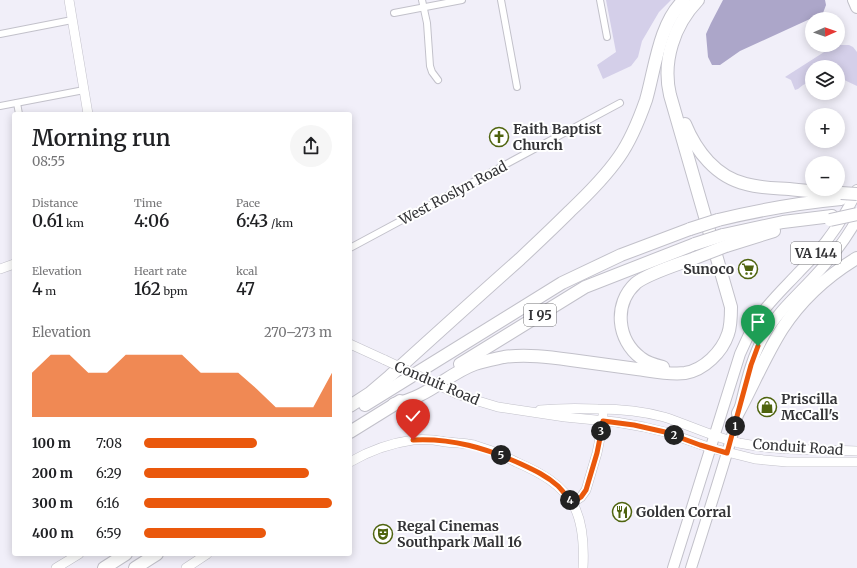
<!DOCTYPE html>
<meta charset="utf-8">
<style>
body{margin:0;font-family:Merriweather,serif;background:#f6f6f6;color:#202124;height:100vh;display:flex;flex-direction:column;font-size:15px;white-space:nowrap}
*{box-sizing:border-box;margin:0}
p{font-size:13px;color:#757577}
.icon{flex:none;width:22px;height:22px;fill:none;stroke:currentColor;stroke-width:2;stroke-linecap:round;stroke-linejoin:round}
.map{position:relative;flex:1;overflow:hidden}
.sheet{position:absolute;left:12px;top:112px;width:340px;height:444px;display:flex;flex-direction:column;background:#fff;border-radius:4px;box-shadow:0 2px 10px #0003}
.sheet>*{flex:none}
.needle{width:26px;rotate:88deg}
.controls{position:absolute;left:805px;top:12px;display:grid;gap:8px}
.controls a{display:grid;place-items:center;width:40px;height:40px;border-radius:50%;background:#fff;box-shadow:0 2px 10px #0003;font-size:20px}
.pin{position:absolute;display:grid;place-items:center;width:34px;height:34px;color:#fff;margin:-41px -17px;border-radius:50% 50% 50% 0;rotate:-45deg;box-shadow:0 0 4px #0007}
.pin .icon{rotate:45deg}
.km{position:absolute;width:20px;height:20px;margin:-10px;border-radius:50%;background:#222;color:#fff;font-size:11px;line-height:20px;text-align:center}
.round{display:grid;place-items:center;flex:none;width:42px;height:42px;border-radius:21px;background:#f6f6f6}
.head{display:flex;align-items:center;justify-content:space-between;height:68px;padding:0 20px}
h1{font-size:22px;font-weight:600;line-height:30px}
.metrics{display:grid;grid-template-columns:repeat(3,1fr);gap:6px;height:68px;padding:4px 20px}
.metrics div{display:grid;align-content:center}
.metrics b{font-size:17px;font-weight:600}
.metrics small{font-size:11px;font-weight:400}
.metrics p{font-size:11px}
.chart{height:112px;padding:8px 20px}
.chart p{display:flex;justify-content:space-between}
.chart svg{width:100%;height:72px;margin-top:4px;fill:#ea580c;opacity:.7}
ul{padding:0 20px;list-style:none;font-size:13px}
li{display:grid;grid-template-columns:64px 48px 1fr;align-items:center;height:30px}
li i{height:10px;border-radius:5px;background:#ea580c}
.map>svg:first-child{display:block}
.green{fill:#d4cfe9}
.water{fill:#aca6c9}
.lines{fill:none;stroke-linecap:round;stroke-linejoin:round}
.street-casing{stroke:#c2c1ca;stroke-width:8}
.secondary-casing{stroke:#c2c1ca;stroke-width:10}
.primary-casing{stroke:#c2c1ca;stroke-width:12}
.highway-casing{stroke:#c2c1ca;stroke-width:14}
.street{stroke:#fff;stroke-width:6}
.secondary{stroke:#fff;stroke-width:9}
.primary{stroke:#fff;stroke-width:10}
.highway{stroke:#fff;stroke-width:12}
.secondary-bridge-casing{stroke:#c2c1ca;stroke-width:10;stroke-linecap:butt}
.highway-bridge-casing{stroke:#c2c1ca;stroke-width:14;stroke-linecap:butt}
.secondary-bridge{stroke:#fff;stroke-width:9}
.highway-bridge{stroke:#fff;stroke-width:12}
.route-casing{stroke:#fff;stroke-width:8}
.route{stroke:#ea580c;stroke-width:5}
.labels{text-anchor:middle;stroke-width:4;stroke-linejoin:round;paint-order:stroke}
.shield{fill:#fff;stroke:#717173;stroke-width:1}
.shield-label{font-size:13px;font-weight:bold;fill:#343437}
.poi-label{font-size:14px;font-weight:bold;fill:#343437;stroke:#fff;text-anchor:start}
.street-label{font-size:14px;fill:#343437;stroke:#fff}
</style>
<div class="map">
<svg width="857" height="568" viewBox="0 0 857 568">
<rect width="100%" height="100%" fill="#f1eff9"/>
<g class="green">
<path d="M606 0H671L659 12 642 41 638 57 631 66 603 79 597 65 616 52Z"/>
<path d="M840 45H849L853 47 857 52V86L838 77V67H812V81L803 85 798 89 795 90 791 80 785 77 832 47Z"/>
</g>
<path class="water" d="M723 0H825L826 5 823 13 740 51 720 65H712L708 57 706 34 711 23Z"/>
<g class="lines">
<defs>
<g id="street">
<path d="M422 0 427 23 430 66 432 72 438 80"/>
<path d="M501 0 517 87"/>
<path d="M600 0 607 37"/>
<path d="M394 13 462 0"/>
<path d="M0 34 72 20"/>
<path d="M17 103 19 114"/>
<path d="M0 106 84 90"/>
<path d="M350 248 620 103"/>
</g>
<g id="secondary">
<path d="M69 0 88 114"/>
<path d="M0 269 14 264"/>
<path d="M350 344 385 360"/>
<path d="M457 394 478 401 498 407 565 417 616 422 644 427 665 432 711 448 755 459 787 462H857"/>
<path d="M540 410C560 408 578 408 598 409 620 409 642 411 664 417 689 425 713 437 739 443 778 451 817 449 857 451"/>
<path d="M350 462C369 451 391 443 413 440 424 439 435 440 446 442 455 443 465 443 474 445 488 449 503 455 516 462 539 472 563 484 575 508 583 525 584 549 583 568"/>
<path d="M572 503 581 497 586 490 597 453 601 433 603 415"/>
<path d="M56 568 79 554"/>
<path d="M186 568 207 554"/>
</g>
<g id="primary">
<path d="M673 568 740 354C745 342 751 330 758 318 770 301 785 287 799 272 822 249 844 220 857 190"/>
<path d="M691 568C706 521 721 474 735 426 744 395 748 363 765 334 777 313 795 297 812 279 829 261 845 241 857 219"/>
</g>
<g id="highway">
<path d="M854 0 857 7"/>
<path d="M685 124C696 151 716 177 746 184 760 188 775 188 789 189 806 191 824 192 841 193"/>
<path d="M718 220C759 210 799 203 841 199"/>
<path d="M723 235 783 222 832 216"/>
<path d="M726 246 774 231"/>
<path d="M460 364 585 287 695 244"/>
<path d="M663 367C655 365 647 363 641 358 617 340 613 304 636 283 649 273 679 264 695 258"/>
<path d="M394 404C403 402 412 399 420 395 439 386 455 371 475 364 484 361 495 359 504 357 526 354 549 357 571 360 593 363 615 366 637 369 652 371 669 375 685 373 704 370 722 352 728 334 731 326 731 316 731 307L670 95C662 61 674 25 698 0"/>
<path d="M365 405 562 283 621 255 690 229"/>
<path d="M350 406 370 393 390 376C433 337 476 298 520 259 537 243 554 227 570 211 588 194 605 177 619 157 631 140 639 120 646 100 655 69 659 23 684 0"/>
<path d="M738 413C753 385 765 356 782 329 801 300 827 276 857 258"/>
<path d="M350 432 400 401"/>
<path d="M104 568 126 554"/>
<path d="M135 568 157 554"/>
</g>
</defs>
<use href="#street" class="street-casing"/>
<use href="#secondary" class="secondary-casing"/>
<use href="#primary" class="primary-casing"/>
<use href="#highway" class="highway-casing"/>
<use href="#street" class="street"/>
<use href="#secondary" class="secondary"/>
<use href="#primary" class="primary"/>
<use href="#highway" class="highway"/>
<defs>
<path id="secondary-bridge" d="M385 360 457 394"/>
<g id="highway-bridge">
<path d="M841 193 857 194"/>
<path d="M830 220 857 214"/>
<path d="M690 229 718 220"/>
<path d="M695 244 723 235"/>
<path d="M695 258 726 246"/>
</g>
</defs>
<use href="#secondary-bridge" class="secondary-bridge-casing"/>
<use href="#highway-bridge" class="highway-bridge-casing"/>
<use href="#secondary-bridge" class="secondary-bridge"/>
<use href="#highway-bridge" class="highway-bridge"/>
</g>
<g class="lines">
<defs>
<path id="route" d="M413 440C452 438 486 448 521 464 534 470 547 476 558 486 563 491 567 497 572 503L581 497 586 490 597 453 601 433 603 421 634 425 665 432 700 445 727 453 751 365 758 346"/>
</defs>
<use href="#route" class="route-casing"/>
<use href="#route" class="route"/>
</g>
<defs>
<symbol id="church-ring" viewBox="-11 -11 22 22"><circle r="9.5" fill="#fff" stroke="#4f640f" stroke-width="1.5"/><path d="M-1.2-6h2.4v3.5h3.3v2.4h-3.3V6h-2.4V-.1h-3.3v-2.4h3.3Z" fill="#4f640f"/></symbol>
<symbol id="supermarket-ring" viewBox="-11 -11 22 22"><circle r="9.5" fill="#fff" stroke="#4f640f" stroke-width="1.5"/><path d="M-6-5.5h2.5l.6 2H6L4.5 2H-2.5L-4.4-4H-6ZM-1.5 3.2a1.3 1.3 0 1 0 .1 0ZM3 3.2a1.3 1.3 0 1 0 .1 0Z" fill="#4f640f"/></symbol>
<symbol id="shop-ring" viewBox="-11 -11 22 22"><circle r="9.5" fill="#fff" stroke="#4f640f" stroke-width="1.5"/><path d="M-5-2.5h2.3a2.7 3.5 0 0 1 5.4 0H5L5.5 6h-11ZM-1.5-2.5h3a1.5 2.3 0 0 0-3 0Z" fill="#4f640f"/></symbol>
<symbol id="restaurant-ring" viewBox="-11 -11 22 22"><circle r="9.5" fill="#fff" stroke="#4f640f" stroke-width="1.5"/><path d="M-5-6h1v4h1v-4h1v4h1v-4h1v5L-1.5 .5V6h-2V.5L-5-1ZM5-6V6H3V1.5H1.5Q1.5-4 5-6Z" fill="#4f640f"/></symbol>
<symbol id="theatre-ring" viewBox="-11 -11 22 22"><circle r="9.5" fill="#fff" stroke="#4f640f" stroke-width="1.5"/><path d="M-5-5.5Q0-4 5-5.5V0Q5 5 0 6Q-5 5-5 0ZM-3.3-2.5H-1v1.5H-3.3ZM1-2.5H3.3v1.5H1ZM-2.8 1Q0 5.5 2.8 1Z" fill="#4f640f"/></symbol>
</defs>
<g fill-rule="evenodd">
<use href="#church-ring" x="488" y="126" width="22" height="22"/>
<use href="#supermarket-ring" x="737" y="258" width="22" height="22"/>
<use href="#shop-ring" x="756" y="396" width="22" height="22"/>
<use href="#restaurant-ring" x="611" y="501" width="22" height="22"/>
<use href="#theatre-ring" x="372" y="523" width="22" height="22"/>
</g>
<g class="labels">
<g class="shield">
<rect x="791" y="242" width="50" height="22" rx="3"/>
<rect x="524" y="304" width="32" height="22" rx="3"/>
</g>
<g class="shield-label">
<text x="816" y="258">VA 144</text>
<text x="540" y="320">I 95</text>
</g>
<g class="poi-label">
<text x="513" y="134">Faith Baptist<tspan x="513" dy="16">Church</tspan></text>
<text x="734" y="274" text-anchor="end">Sunoco</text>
<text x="781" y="404">Priscilla<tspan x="781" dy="16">McCall's</tspan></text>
<text x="636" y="517">Golden Corral</text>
<text x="397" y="531">Regal Cinemas<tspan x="397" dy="16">Southpark Mall 16</tspan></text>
</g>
<g class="street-label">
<text transform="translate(453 193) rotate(-28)" y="5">West Roslyn Road</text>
<text transform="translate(437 383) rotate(23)" y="5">Conduit Road</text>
<text transform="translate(798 447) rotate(4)" y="5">Conduit Road</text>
</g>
</g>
</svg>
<div class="controls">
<a><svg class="needle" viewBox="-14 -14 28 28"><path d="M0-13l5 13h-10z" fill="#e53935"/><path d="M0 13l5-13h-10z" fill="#757577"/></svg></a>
<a><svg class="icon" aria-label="layers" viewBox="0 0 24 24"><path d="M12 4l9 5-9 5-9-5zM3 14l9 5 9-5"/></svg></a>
<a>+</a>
<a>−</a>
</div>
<div class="pin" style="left:758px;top:346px;background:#1e9e55"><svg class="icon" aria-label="arrive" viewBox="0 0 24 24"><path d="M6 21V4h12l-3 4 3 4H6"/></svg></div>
<div class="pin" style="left:413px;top:440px;background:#d93025"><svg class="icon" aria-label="check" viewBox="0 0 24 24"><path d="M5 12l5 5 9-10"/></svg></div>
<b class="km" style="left:735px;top:426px">1</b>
<b class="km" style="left:674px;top:435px">2</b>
<b class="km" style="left:601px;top:431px">3</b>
<b class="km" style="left:570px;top:500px">4</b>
<b class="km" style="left:501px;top:455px">5</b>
<section class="sheet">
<div class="head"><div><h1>Morning run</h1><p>08:55</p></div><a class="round"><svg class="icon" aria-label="share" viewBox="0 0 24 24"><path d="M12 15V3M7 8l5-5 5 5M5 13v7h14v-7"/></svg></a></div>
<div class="metrics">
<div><p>Distance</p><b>0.61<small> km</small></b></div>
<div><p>Time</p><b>4:06</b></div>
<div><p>Pace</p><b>6:43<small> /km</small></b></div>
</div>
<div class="metrics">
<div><p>Elevation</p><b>4<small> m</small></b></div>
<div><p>Heart rate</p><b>162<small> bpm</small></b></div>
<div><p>kcal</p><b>47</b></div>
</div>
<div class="chart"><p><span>Elevation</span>270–273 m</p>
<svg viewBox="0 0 160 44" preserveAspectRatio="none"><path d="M0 44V17L10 6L20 6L30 17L40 17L50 6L60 6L70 6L80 6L90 17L100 17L110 17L120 27L130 38L140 38L150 38L160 17V44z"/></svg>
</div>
<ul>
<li><b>100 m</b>7:08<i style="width:60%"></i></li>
<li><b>200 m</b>6:29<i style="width:88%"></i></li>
<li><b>300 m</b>6:16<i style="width:100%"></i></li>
<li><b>400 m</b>6:59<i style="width:65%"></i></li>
</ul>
</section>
</div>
